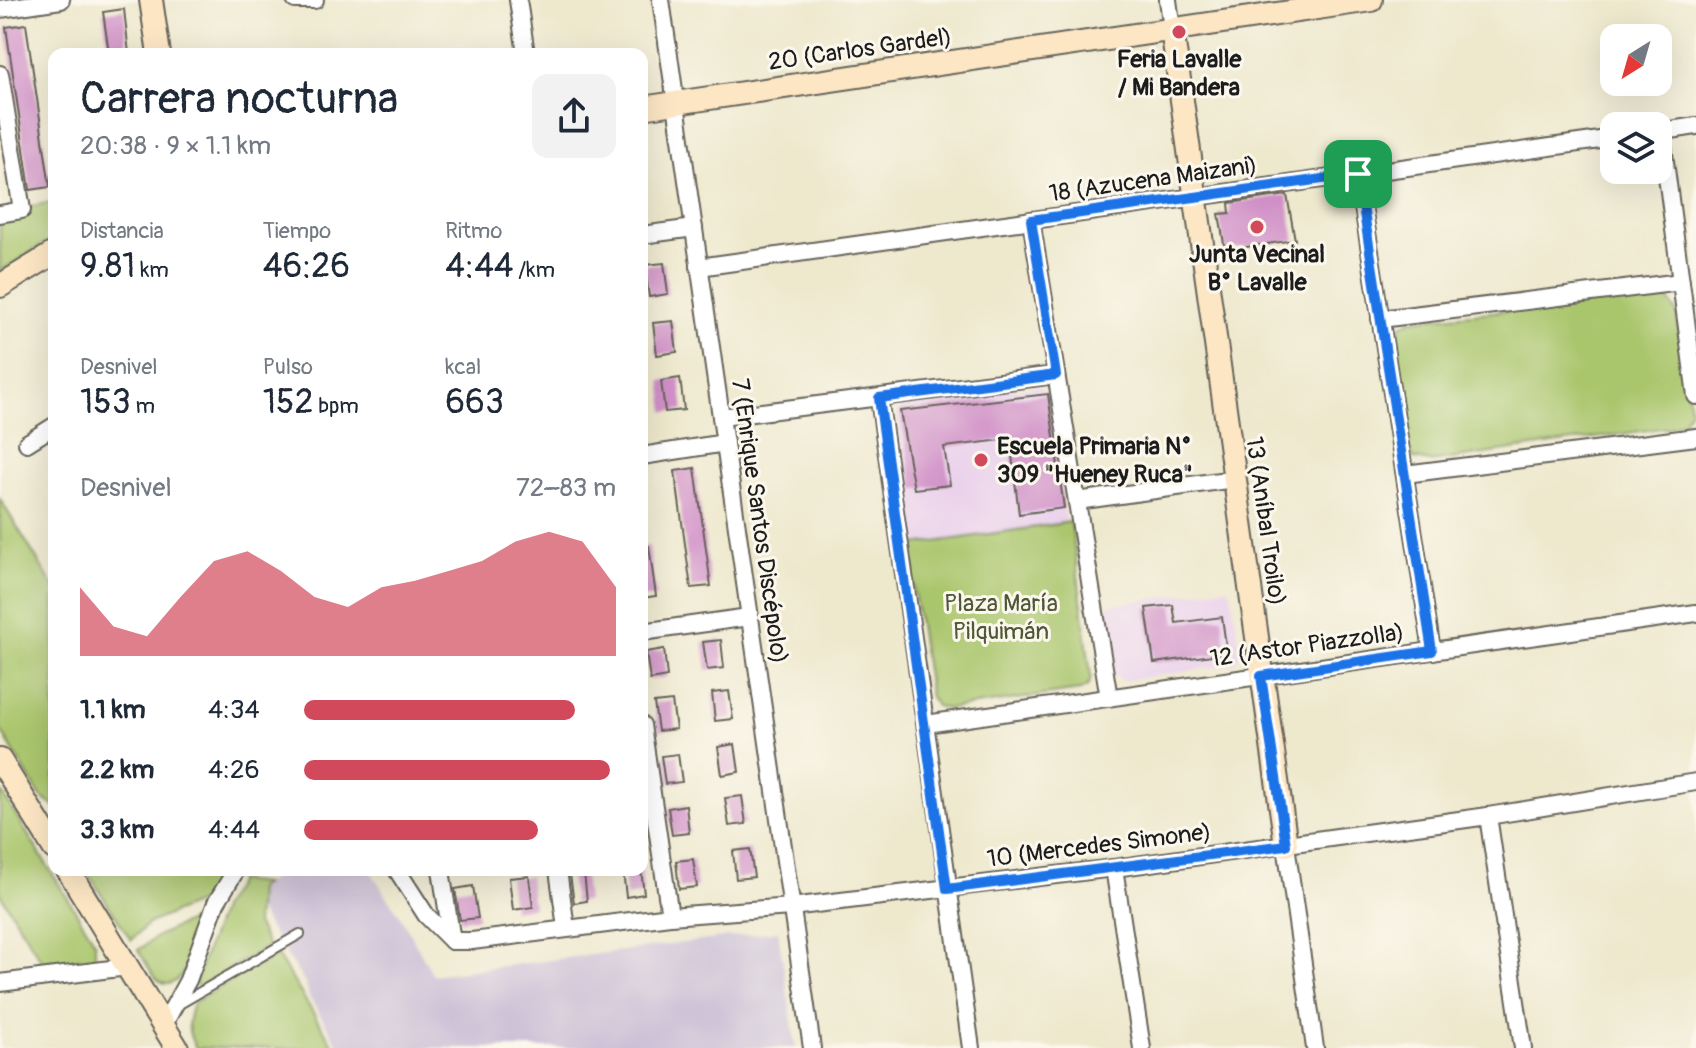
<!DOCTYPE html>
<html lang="es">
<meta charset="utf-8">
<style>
body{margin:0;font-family:Pangolin,sans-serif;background:#f2f2f3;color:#1f2937;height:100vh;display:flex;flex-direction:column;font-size:30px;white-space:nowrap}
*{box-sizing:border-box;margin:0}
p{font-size:26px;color:#747a83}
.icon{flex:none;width:44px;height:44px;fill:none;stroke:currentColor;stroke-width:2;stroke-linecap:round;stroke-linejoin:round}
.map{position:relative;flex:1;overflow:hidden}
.sheet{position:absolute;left:48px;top:48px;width:600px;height:828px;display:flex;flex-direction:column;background:#fff;border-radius:16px;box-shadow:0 8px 32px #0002}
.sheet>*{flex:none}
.needle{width:52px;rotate:217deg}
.controls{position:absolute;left:1600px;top:24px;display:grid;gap:16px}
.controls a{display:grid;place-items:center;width:72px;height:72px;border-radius:16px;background:#fff;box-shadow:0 8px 32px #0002;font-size:40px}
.pin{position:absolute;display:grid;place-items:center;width:68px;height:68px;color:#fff;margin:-34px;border-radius:16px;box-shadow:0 4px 12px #0006}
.round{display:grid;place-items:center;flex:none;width:84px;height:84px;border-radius:16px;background:#f2f2f3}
.summary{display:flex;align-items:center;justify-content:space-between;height:136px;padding:0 32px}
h1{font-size:44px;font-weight:600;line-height:60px}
.metrics{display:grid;grid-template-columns:repeat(3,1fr);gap:12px;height:136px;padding:8px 32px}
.metrics div{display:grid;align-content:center}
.metrics b{font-size:34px;font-weight:600}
.metrics small{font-size:22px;font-weight:400}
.metrics p{font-size:22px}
.chart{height:224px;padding:16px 32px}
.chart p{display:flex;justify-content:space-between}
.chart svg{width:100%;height:144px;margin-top:8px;fill:#d1495b;opacity:.7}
ul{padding:0 32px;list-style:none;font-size:26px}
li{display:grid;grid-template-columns:128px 96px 1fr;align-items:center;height:60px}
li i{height:20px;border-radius:10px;background:#d1495b}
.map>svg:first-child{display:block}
.built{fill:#ead1ec}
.industrial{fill:#cabfd6}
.green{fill:#aac66d;stroke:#637144;stroke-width:2}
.building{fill:#d08fc7}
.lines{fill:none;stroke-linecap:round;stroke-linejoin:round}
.lane-casing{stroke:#66635a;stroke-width:12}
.street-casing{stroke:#66635a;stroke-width:20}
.secondary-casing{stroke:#66635a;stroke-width:26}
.lane{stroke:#fff;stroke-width:8}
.street{stroke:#fff;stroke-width:16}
.secondary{stroke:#fce6c4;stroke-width:22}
.route-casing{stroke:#fff;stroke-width:16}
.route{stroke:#1a73e8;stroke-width:10}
.poi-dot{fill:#d1495b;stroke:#fbf7ec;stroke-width:3}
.labels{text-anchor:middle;stroke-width:6;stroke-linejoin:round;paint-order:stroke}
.street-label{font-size:24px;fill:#1c1c1c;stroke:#fbf7ec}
.poi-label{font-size:24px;font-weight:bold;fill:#1c1c1c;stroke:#fbf7ec}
.park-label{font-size:24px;fill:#4e5838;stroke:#fbf7ec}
</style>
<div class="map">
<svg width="1696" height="1048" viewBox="0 0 1696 1048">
<rect width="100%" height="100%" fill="#fbf7ec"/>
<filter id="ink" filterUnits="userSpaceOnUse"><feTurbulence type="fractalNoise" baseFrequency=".0125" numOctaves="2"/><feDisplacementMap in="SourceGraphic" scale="16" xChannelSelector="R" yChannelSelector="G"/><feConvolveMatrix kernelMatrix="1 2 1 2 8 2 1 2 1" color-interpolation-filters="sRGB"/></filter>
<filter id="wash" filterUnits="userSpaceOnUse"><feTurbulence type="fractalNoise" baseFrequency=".006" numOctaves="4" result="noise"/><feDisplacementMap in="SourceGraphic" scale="32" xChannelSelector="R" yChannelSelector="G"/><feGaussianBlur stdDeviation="1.8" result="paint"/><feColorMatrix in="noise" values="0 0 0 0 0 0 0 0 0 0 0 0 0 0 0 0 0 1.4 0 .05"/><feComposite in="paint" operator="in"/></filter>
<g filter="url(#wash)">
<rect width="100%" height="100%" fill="#eee8cd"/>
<g class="built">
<path d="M1039 386 1049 394 1066 523 914 545 897 413 906 403Z"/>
<path d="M1230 587 1241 655 1234 664 1122 681 1112 674 1103 606Z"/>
</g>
<path class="industrial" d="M287 870H370L405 924 433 975 778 931 796 1048H341L309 997 306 985 257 909 258 888Z"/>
<g class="green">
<path d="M54 202V238L0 271V221L24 217 29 214 30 206Z"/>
<path d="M1654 296 1668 299 1676 311 1690 409 1683 422 1669 427 1430 462 1415 459 1407 448 1392 344 1397 329 1411 320Z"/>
<path d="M0 499 54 587V806L41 797 0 729Z"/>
<path d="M1071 522 1091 676 1089 685 1080 690 947 709 936 706 930 697 907 546Z"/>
<path d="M0 790 95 942V956L86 963 46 968 0 894Z"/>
<path d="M86 870H224L209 898 149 923 131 940Z"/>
<path d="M238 881 264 884 258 888 256 924 268 946 198 987 195 982 222 907Z"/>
<path d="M207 913C201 929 182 1006 156 978 149 970 144 959 138 950L159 935Z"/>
<path d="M277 955 335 1048H196C186 1032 187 1021 193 1003Z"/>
</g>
<g id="blocks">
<g class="building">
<path d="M124 9 129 54H109L103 12Z"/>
<path d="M26 24 50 187 30 190 6 27Z"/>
<path d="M1287 195 1295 240 1225 250 1219 214 1230 213 1229 203Z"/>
<path d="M664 263 668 294 649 297 645 265Z"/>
<path d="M673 321 677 352 657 355 653 323Z"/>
<path d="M680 378 684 410 665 412 661 381Z"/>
<path d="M1048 394 1064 508 1019 514 1010 439 944 447 950 485 914 489 900 411Z"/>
<path d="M695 468 711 586 691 588 675 471Z"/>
<path d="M642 546H649L656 596 642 598Z"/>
<path d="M1173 605 1176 623 1222 617 1227 653 1154 663 1146 608Z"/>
<path d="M721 640 724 668 707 670 703 642Z"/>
<path d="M664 649 667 677 650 680 646 652Z"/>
<path d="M729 691 733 719 715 721 712 693Z"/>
<path d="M672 701 676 729 658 731 654 703Z"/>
<path d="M735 744 739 772 722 775 718 747Z"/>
<path d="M678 754 682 782 665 784 661 756Z"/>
<path d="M742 796 746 824 729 826 725 798Z"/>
<path d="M686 805 689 833 672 835 668 808Z"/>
<path d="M750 849 754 877 736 879 733 851Z"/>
<path d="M693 859 697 887 679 889 676 861Z"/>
<path d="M623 870H641L644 894 626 897Z"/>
<path d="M584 873 587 901 574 903 570 875Z"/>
<path d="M529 876 533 907 513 910 509 878Z"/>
<path d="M473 886 478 918 460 920 455 889Z"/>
</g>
</g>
</g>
<g filter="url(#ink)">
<use href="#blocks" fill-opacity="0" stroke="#66635a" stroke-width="2"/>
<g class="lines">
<defs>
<path id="lane" d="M176 1006 300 934"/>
<g id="street">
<path d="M295 0H315"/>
<path d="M518 0 526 54"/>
<path d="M661 0 812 1048"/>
<path d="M1168 0 1172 29"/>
<path d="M0 9 61 0"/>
<path d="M0 74 22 210 0 214"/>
<path d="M1661 131 1696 396"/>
<path d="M1658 132 1696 126"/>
<path d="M1358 174 1432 651"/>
<path d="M1031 220 1109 698"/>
<path d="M642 235 694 228"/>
<path d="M699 267 1614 138"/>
<path d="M1380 319 1681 282"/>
<path d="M879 398 971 1048"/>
<path d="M721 417 1056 375"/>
<path d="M27 443 54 426"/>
<path d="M642 456 725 443"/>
<path d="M1405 474 1696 437"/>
<path d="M1077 501 1234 479"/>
<path d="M642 632 749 617"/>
<path d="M926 724 1696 613"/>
<path d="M642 725 670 916"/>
<path d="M1488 816 1523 1048"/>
<path d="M1286 845 1315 1048"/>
<path d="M1114 868 1142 1048"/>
<path d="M397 870 426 915 452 941H472L670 916 791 907 1114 868 1488 816 1696 782"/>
<path d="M441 870 452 941"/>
<path d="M558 870 566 928"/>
<path d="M0 983 127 967"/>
<path d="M163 1026 188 980 216 903 236 870"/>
</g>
<g id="secondary">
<path d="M151 0 159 54"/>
<path d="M1172 29 1286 845"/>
<path d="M642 108 1371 0"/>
<path d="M0 286 54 253"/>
<path d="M0 760 54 848"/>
<path d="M68 870 177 1048"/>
</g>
</defs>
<use href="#lane" class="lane-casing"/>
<use href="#street" class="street-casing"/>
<use href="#secondary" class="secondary-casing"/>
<use href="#lane" class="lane"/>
<use href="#street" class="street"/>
<use href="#secondary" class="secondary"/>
</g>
</g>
<g class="lines" filter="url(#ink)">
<defs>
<path id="route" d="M1358 174 1432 651 1261 676 1286 845 947 889 879 398 1056 375 1031 220Z"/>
</defs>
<use href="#route" class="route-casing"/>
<use href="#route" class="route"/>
</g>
<g class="poi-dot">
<circle cx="1179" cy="32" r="8"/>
<circle cx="1257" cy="227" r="8"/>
<circle cx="981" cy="460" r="8"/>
</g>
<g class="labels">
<g class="street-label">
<text transform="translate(860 49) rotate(-8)" y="8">20 (Carlos Gardel)</text>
<text transform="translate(1153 179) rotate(-8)" y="8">18 (Azucena Maizani)</text>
<text transform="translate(760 521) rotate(82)" y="8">7 (Enrique Santos Discépolo)</text>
<text transform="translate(1266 521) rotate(82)" y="8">13 (Aníbal Troilo)</text>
<text transform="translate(1307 645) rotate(-8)" y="8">12 (Astor Piazzolla)</text>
<text transform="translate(1099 845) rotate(-7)" y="8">10 (Mercedes Simone)</text>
</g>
<g class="poi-label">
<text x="1179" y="67">Feria Lavalle<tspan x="1179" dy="28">/ Mi Bandera</tspan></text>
<text x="1257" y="262">Junta Vecinal<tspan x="1257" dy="28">B° Lavalle</tspan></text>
<text x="997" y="454" text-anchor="start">Escuela Primaria N°<tspan x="997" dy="28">309 "Hueney Ruca"</tspan></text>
</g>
<g class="park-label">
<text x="1001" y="611">Plaza María<tspan x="1001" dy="28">Pilquimán</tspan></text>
</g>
</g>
</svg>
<div class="controls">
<a><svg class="needle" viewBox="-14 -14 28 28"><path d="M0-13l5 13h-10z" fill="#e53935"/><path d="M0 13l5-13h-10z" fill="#747a83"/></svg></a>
<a><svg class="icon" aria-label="layers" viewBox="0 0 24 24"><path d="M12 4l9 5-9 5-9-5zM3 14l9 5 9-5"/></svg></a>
</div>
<div class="pin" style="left:1358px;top:174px;background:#1e9e55"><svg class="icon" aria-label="arrive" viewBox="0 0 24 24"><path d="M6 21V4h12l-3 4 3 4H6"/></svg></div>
<section class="sheet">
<div class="summary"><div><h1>Carrera nocturna</h1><p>20:38 · 9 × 1.1 km</p></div><a class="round"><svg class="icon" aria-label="share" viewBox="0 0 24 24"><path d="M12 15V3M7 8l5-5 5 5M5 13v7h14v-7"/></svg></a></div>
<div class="metrics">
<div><p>Distancia</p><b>9.81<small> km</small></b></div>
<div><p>Tiempo</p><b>46:26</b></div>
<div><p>Ritmo</p><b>4:44<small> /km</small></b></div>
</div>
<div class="metrics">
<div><p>Desnivel</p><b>153<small> m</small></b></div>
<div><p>Pulso</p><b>152<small> bpm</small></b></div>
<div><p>kcal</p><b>663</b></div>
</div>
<div class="chart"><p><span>Desnivel</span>72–83 m</p>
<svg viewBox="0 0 160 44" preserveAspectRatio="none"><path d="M0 44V23L10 35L20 38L30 26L40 15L50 12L60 18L70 26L80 29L90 23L100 21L110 18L120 15L130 9L140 6L150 9L160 23V44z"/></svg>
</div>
<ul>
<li><b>1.1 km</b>4:34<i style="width:87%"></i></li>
<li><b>2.2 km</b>4:26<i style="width:98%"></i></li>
<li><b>3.3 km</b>4:44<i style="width:75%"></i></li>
</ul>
</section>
</div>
